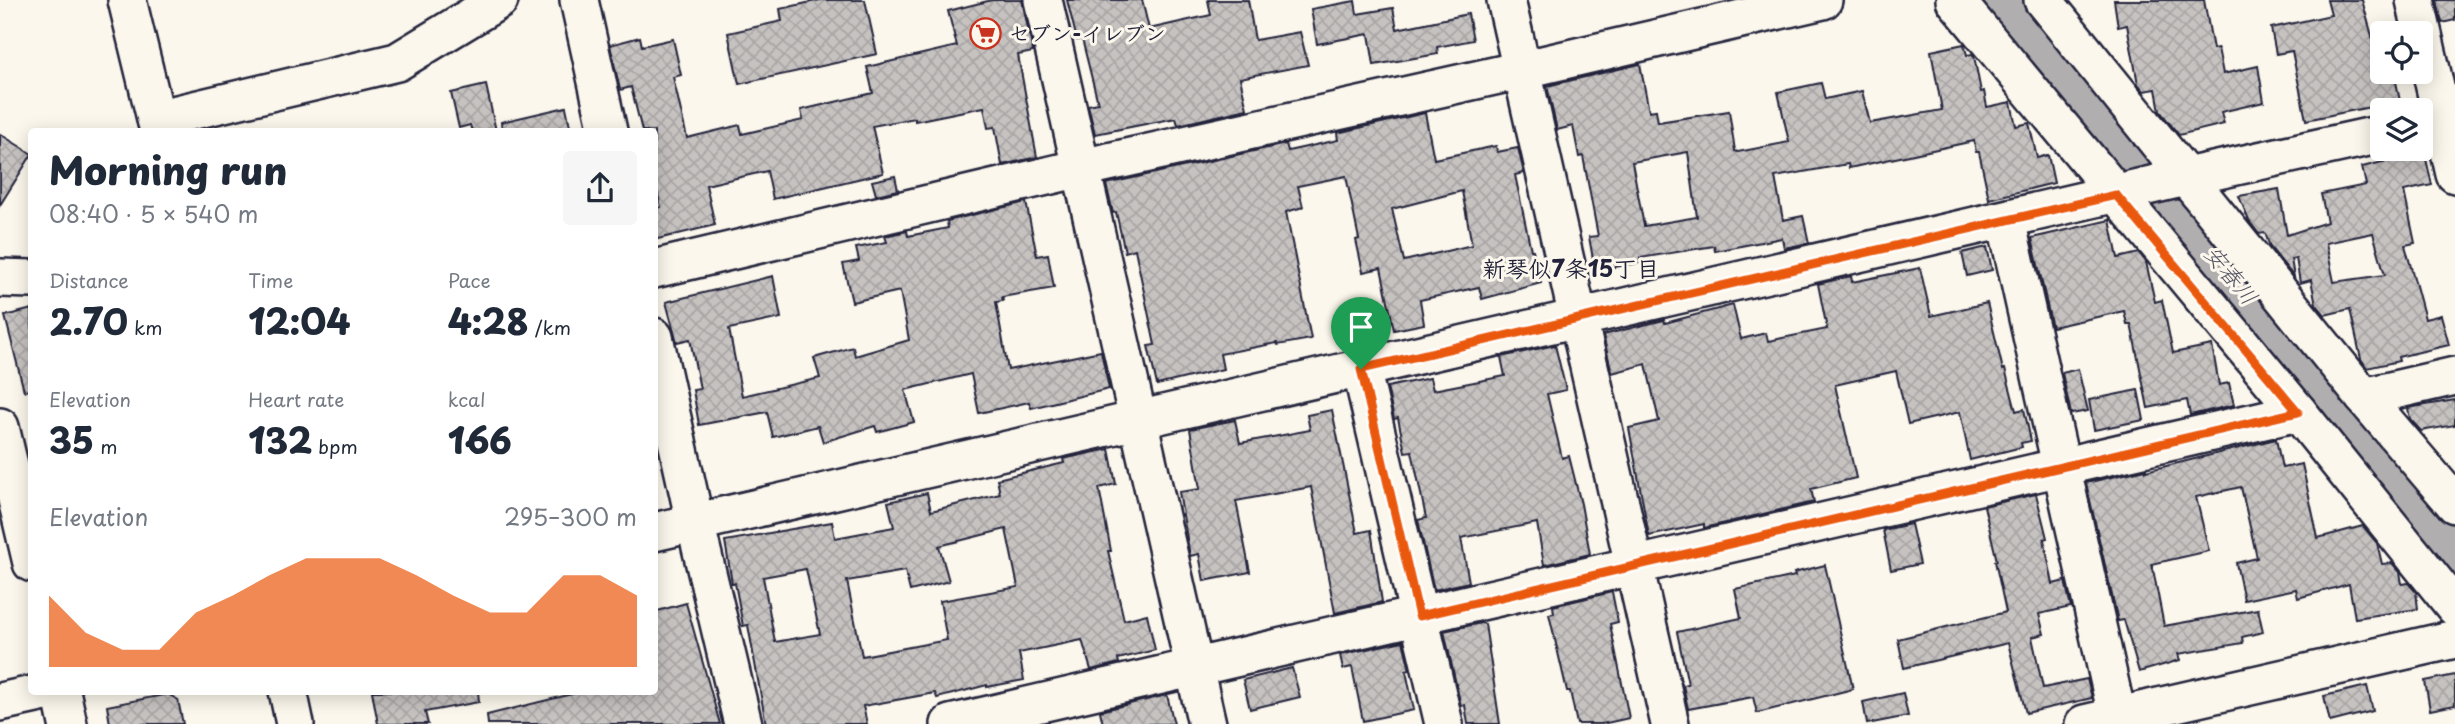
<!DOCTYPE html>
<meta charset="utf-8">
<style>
body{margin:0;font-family:"Playpen Sans","Klee One",sans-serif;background:#f6f6f7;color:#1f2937;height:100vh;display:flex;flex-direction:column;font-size:26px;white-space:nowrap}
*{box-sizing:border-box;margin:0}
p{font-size:23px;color:#747a83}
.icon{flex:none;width:38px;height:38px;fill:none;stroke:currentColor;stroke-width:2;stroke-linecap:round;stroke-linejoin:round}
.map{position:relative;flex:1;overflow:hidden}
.sheet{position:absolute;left:28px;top:128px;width:630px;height:567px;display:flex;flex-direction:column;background:#fff;border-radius:7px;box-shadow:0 4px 18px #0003}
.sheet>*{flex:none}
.controls{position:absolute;left:2370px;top:21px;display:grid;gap:14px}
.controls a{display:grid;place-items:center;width:63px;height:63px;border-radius:7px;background:#fff;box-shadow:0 4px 18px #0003;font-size:35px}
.pin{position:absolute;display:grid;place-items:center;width:60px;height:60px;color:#fff;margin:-72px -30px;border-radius:50% 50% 50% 0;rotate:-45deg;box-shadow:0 0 7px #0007}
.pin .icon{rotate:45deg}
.round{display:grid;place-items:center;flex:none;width:74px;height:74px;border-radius:7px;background:#f6f6f7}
.summary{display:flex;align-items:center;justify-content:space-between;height:119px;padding:0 21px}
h1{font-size:38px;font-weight:800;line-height:52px}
.stats{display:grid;grid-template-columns:repeat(3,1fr);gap:10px;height:119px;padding:7px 21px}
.stats div{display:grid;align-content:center}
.stats b{font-size:35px;font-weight:800}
.stats small{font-size:19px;font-weight:400}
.stats p{font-size:19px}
.chart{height:196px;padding:14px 21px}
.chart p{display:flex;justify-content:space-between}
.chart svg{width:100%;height:126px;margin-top:7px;fill:#ea580c;opacity:.7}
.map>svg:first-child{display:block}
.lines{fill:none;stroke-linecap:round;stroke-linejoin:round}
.river{stroke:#b1aeb0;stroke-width:49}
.building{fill:url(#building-cross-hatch);stroke:#22223b;stroke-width:2;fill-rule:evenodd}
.minor-casing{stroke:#22223b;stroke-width:42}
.minor{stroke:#fbf7ec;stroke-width:37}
.route-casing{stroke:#fff;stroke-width:14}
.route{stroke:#ea580c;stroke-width:9}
.labels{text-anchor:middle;stroke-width:6;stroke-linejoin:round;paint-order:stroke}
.poi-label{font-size:21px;font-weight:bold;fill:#22223b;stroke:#fbf7ec;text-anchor:start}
.neighbourhood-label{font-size:23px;font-weight:bold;fill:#22223b;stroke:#fbf7ec}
.water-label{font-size:23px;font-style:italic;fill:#545364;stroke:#fbf7ec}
</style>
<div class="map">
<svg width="2455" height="724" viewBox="0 0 2455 724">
<defs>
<pattern id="building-cross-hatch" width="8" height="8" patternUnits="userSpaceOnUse" patternTransform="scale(1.75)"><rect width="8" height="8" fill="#c6c2c0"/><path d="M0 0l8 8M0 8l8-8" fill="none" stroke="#aaa6a6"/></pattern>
</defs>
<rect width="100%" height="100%" fill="#fbf7ec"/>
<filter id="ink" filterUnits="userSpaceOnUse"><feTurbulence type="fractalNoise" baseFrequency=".0143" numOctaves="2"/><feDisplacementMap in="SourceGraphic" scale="14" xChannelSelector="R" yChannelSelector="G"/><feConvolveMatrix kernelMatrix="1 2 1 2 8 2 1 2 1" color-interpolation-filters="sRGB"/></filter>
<g filter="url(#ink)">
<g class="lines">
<path class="river" d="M2007 0 2455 549"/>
</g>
<g class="building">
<path d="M820 0H865L877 54 739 84 728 33 782 21 780 9Z"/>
<path d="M992 0H1022L1033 52 1018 55 1037 157 1002 165 995 127 988 128 984 107 915 121V118L872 126 883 173 773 199 767 171 706 185 715 225 654 240V209L661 207 654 178V131H642L631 87 620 90 610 45 640 37 642 46 673 39 681 75 673 77 687 138 740 125 742 134 803 120 801 110 873 93 867 67 957 46 948 11Z"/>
<path d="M1067 0H1142L1149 29 1211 15 1208 0H1248L1255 40 1300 32 1308 65 1240 78 1247 109 1178 125 1176 118 1095 134 1088 105 1098 103 1082 39 1077 40Z"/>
<path d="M2114 0H2204L2213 49 2218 48 2223 74 2258 66 2264 102 2221 112 2224 124 2179 135 2160 111 2156 89 2144 91 2138 84 2127 25 2118 27Z"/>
<path d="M2327 0H2362L2382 72H2394L2400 101 2306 120 2292 51 2276 54 2271 28 2331 15Z"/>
<path d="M2437 0H2455V20L2442 23Z"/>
<path d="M1355 1 1357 14 1393 8 1397 29 1468 14 1473 40 1437 47 1438 54 1374 65 1369 34 1317 44 1311 9Z"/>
<path d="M1964 44 1967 55 1972 54 1974 56 1981 92 1984 91 1987 107 2011 102 2016 126 2029 123 2037 158 2048 155 2054 183 1989 199 1979 152H1976L1974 141 1849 168 1848 164 1775 177 1783 220 1803 216 1809 243 1784 248 1782 238 1715 251 1714 246 1640 258V263L1595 270 1589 237 1598 236 1583 156 1579 157 1573 126 1557 130 1547 86 1640 64 1649 111 1656 110 1658 122 1729 111 1735 151 1738 152 1789 142 1778 92 1821 83 1825 99 1862 91 1870 123 1942 110 1931 51ZM1688 152 1697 217 1644 226 1632 162Z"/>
<path d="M486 85 496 131H472L470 125 459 128 451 93Z"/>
<path d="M566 107 571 131H502L501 122Z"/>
<path d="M1425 113 1434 159 1496 146 1497 152 1518 148 1524 173 1515 175 1531 250H1533L1541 283 1482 299 1479 287 1420 300 1424 324 1394 330 1381 268 1363 272 1356 240 1359 239 1346 176 1298 186 1303 207 1286 212 1311 339 1278 345 1277 343 1220 354 1223 369 1157 385 1148 346 1155 345 1135 249 1125 252 1116 212 1113 213 1106 184 1286 144 1288 151 1338 140 1337 133ZM1462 191 1472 245 1404 261 1392 209Z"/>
<path d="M0 134 32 154 0 205Z"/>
<path d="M2423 146 2432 185 2404 191 2415 243 2405 245 2425 319 2441 315 2449 345 2398 357 2399 361 2367 368 2361 359 2350 309 2325 315 2316 304 2311 280 2300 283 2296 258 2291 259 2294 277 2270 247 2265 233 2259 234 2249 221 2239 196 2279 189 2287 235 2327 222 2321 194 2366 185 2362 167 2399 158 2398 152ZM2373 233 2385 275 2334 282 2326 243Z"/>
<path d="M895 176 898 190 876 195 872 181Z"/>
<path d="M1026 202 1037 256 1048 254 1054 288 1002 297 1003 301 996 302 1008 370 1101 351 1109 389 1031 408 1029 402 979 413 971 374 905 390 914 422 877 432 875 426 823 442 818 426 773 437 767 412 699 425 693 390 700 389 690 339 677 342 666 302 773 276 781 318 729 329 742 396 820 378 814 358 853 347 855 356 909 340 900 291 852 302 843 264 859 261 856 248 887 242 885 236 907 231 908 236 948 228 947 221Z"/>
<path d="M2110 220 2118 258 2139 253 2146 262 2155 302 2162 300 2173 353 2212 345 2219 385 2229 383 2234 405 2190 415 2187 400 2148 408 2131 324H2127L2124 311 2052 327 2032 238Z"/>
<path d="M1987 247 1992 270 1967 276 1962 253Z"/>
<path d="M1920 268 1931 316 1987 303 2003 370 2005 369 2016 411 2024 409 2031 441 2021 443 2022 447 1970 460 1960 412 1908 424 1896 371 1835 385 1856 478 1811 489 1814 502 1704 528V524L1649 536 1629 428 1659 421 1646 364 1612 373 1603 335 1664 320 1665 323 1733 305 1741 339 1766 333 1768 341 1827 329 1818 284 1851 276 1852 282Z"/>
<path d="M32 309V390L24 391 5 316Z"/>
<path d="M1555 345 1566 390 1547 394 1562 458 1569 456 1581 504 1590 554 1544 565 1537 523 1461 538 1469 582 1434 590 1418 520 1426 518 1412 451 1405 452 1398 418 1394 419 1387 387 1430 378 1433 390 1505 376 1501 357Z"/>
<path d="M2078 369 2088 411 2071 414 2062 373Z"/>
<path d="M2138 390 2144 420 2094 430 2089 400Z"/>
<path d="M2455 400V425L2421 431 2410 419 2408 408Z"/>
<path d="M1332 410 1357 533 1371 530 1382 602 1335 613 1311 487 1236 501 1250 572 1204 581 1199 554 1190 556 1179 492 1200 489 1190 429 1235 420 1240 443 1310 430 1307 415Z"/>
<path d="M2276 439 2282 468 2302 464 2318 538 2363 526 2377 543 2382 564 2392 563 2400 572 2402 584 2408 583 2416 592 2418 609 2355 618 2349 584 2298 598 2296 589 2244 600 2236 563 2257 558 2241 487 2196 497 2209 551 2152 564 2164 626 2258 609 2263 632 2242 637 2243 643 2178 654 2180 660 2139 672 2124 620 2118 621 2086 483 2146 469V471Z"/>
<path d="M1109 449 1116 484 1099 488 1111 551H1108L1124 620 1147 614 1155 650 1118 659 1119 663 1091 670 1082 640 1019 653 1024 680 987 687V685L937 698 935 693 863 706 867 724H766L748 625 743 626 735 583H732L725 541 832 522 835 538 894 527 888 502 927 493 931 511 1000 494 997 479 1064 463 1063 459ZM1006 529 1018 587 940 601 947 640 862 656 847 581 905 571 910 591 949 581 939 546ZM806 569 820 634 775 642 763 577Z"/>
<path d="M2036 494 2047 538 2044 539 2053 584 2065 581 2071 607 2039 614 2044 634 2032 637 2043 688 2087 679 2092 698 2026 713 2008 643 1904 668 1898 639 2006 612 1995 561H1997L1984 506Z"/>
<path d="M1911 524 1920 564 1891 570 1883 530Z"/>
<path d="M1825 565 1853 689 1757 713 1753 697 1688 709 1683 685 1688 684 1677 632 1741 618 1735 589 1795 576 1794 573Z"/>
<path d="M1612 592 1618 622 1610 624 1629 718 1602 724H1577L1570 691H1567L1549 614 1554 613 1553 606Z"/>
<path d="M686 603 720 724H488L487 715 584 691H654V612Z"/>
<path d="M1481 623 1485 624 1500 724H1468L1465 705 1461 706 1444 631Z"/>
<path d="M1403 641 1410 670 1406 671 1414 710 1363 721 1352 667 1343 669 1340 655Z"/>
<path d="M1292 668 1300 697 1250 709 1243 680Z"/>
<path d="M2455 675V705L2430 710 2425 681Z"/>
<path d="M2367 686 2373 711 2330 722 2324 696Z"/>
<path d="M372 691H478L479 702 425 712 428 724H378Z"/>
<path d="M1903 693 1908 716 1867 724 1863 702Z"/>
<path d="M168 694 178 700 183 724H110L107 706Z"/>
<path d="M1167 695 1174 724H1103L1100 711Z"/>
</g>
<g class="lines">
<defs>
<g id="minor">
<path d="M127 0 159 131"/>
<path d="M579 0 608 131"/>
<path d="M1043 0 1207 724"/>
<path d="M1506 0 1670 724"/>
<path d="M1955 0 2298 412 2455 607"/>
<path d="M2043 0 2364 397 2455 504"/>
<path d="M2415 0 2455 174"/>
<path d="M156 119 397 62 499 0"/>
<path d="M2006 220 2119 724"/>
<path d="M654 269 1068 171 1521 70 1823 0"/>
<path d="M0 278 32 279"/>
<path d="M654 337 695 522 743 724"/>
<path d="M1361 368 1444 724"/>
<path d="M2364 397 2455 376"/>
<path d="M0 427 32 563"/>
<path d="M654 532 2186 177 2382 134"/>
<path d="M61 691 68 724"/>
<path d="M288 691 295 724"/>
<path d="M0 702 50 691"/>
<path d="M950 724 2298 412"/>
<path d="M2084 724 2455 639"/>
</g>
</defs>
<use href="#minor" class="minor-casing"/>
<use href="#minor" class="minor"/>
</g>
</g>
<g class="lines" filter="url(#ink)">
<defs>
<path id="route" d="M2116 195 2298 412 1419 616 1361 369Z"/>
</defs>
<use href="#route" class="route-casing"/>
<use href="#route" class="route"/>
</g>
<defs>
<symbol id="supermarket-ring" viewBox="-11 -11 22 22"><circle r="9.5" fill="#fbf7ec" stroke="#c8321e" stroke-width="1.5"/><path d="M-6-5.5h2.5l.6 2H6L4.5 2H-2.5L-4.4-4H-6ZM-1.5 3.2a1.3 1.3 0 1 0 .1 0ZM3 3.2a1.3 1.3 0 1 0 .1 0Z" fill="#c8321e"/></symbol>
</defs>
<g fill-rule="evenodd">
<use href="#supermarket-ring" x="968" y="16" width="35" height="35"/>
</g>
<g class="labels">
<g class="poi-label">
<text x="1009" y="41">セブン-イレブン</text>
</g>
<g class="neighbourhood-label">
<text x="1571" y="277">新琴似7条15丁目</text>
</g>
<g class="water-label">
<text transform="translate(2231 275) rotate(51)" y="8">安春川</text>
</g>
</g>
</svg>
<div class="controls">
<a><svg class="icon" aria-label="locate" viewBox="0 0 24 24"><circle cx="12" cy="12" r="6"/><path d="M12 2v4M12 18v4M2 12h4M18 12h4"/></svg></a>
<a><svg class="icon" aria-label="layers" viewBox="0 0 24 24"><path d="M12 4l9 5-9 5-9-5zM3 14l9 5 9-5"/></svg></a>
</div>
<div class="pin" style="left:1361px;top:369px;background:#1e9e55"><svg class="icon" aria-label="arrive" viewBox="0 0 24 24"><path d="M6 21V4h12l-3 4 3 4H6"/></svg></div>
<section class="sheet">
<div class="summary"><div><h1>Morning run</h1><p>08:40 · 5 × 540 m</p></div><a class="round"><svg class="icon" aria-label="share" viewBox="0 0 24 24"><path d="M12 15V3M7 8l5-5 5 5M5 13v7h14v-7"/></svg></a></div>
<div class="stats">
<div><p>Distance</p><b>2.70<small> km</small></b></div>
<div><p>Time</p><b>12:04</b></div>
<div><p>Pace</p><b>4:28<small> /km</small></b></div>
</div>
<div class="stats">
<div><p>Elevation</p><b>35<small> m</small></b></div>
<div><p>Heart rate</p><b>132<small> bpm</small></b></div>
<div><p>kcal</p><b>166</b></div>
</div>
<div class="chart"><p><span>Elevation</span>295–300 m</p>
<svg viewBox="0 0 160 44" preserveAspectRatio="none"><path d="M0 44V19L10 32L20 38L30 38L40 25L50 19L60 12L70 6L80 6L90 6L100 12L110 19L120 25L130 25L140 12L150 12L160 19V44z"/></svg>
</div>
</section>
</div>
